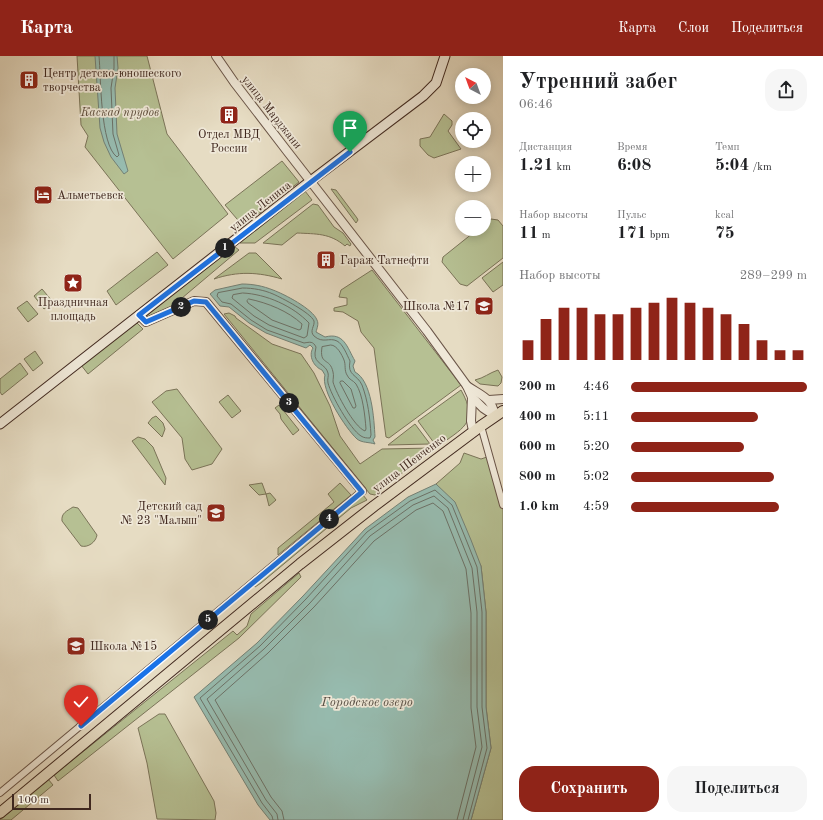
<!DOCTYPE html>
<html lang="ru">
<meta charset="utf-8">
<style>
body{margin:0;font-family:"Old Standard TT",serif;background:#f6f6f6;color:#202124;height:100vh;display:flex;flex-direction:column;font-size:15px;white-space:nowrap}
*{box-sizing:border-box;margin:0}
p{font-size:13px;color:#757577}
.icon{flex:none;width:22px;height:22px;fill:none;stroke:currentColor;stroke-width:2;stroke-linecap:round;stroke-linejoin:round}
.map{position:relative;flex:1;overflow:hidden}
.details{display:flex;flex-direction:column;background:#fff;width:320px}
.details>*{flex:none}
.needle{width:26px;rotate:319deg}
.buttons{position:absolute;left:455px;top:12px;display:grid;gap:8px}
.buttons a{display:grid;place-items:center;width:36px;height:36px;border-radius:50%;background:#fff;box-shadow:0 2px 10px #0003;font-size:20px}
.scale{position:absolute;left:12px;bottom:10px;width:79px;box-sizing:border-box;padding-left:4px;border:2px solid #40281f;border-top:0;font-size:11px;line-height:14px;white-space:nowrap;color:#40281f;-webkit-text-stroke:3px #efe8d8;paint-order:stroke}
.pin{position:absolute;display:grid;place-items:center;width:34px;height:34px;color:#fff;margin:-41px -17px;border-radius:50% 50% 50% 0;rotate:-45deg;box-shadow:0 0 4px #0007}
.pin .icon{rotate:45deg}
.km{position:absolute;width:20px;height:20px;margin:-10px;border-radius:50%;background:#222;color:#fff;font-size:11px;line-height:20px;text-align:center}
.round{display:grid;place-items:center;flex:none;width:42px;height:42px;border-radius:16px;background:#f6f6f6}
.summary{display:flex;align-items:center;justify-content:space-between;height:68px;padding:0 16px}
h1{font-size:22px;font-weight:700;line-height:30px}
.metrics{display:grid;grid-template-columns:repeat(3,1fr);gap:6px;height:68px;padding:4px 16px}
.metrics div{display:grid;align-content:center}
.metrics b{font-size:17px;font-weight:700}
.metrics small{font-size:11px;font-weight:400}
.metrics p{font-size:11px}
.chart{height:112px;padding:8px 16px}
.chart p{display:flex;justify-content:space-between}
.chart svg{width:100%;height:72px;margin-top:4px;stroke:#8f2418;stroke-width:6}
.button{display:flex;gap:8px;margin-top:auto;padding:8px 16px}
.button a{flex:1;height:46px;border-radius:16px;background:#8f2418;color:#fff;font-size:16px;font-weight:700;line-height:46px;text-align:center}
.button a+a{background:#f6f6f6;color:#202124}
ul{padding:0 16px;list-style:none;font-size:13px}
li{display:grid;grid-template-columns:64px 48px 1fr;align-items:center;height:30px}
li i{height:10px;border-radius:5px;background:#8f2418}
header{display:flex;align-items:center;gap:24px;box-sizing:border-box;height:56px;padding:0 20px;background:#8f2418;color:#fff}
header strong{font-size:19px}
nav{display:flex;gap:22px;margin-inline-start:auto;font-size:14px}
main{display:flex;flex:1;min-height:0}
.map>svg:first-child{display:block}
.green{fill:#b6c093;stroke:#7b7459}
.water{fill:#97bcb0;stroke:#748176}
.lines{fill:none;stroke-linecap:round;stroke-linejoin:round}
.shore{stroke:#6c7268;stroke-width:1}
.minor-casing{stroke:#6a5548;stroke-width:8}
.tertiary-casing{stroke:#6a5548;stroke-width:10}
.secondary-casing{stroke:#40281f;stroke-width:11}
.primary-casing{stroke:#40281f;stroke-width:12}
.minor{stroke:#efe8d8;stroke-width:6}
.tertiary{stroke:#efe8d8;stroke-width:8}
.secondary{stroke:#efe8d8;stroke-width:9}
.primary{stroke:#e6dcc3;stroke-width:10}
.route-casing{stroke:#fff;stroke-width:8}
.route{stroke:#1a73e8;stroke-width:5}
.labels{text-anchor:middle;stroke-width:3.5;stroke-linejoin:round;paint-order:stroke}
.poi-label{font-size:12px;fill:#40281f;stroke:#efe8d8;text-anchor:start}
.park-label{font-size:12px;font-style:italic;fill:#5e4e3c;stroke:#efe8d8}
.street-label{font-size:12px;fill:#40281f;stroke:#efe8d8}
.water-label{font-size:13px;font-style:italic;fill:#564d43;stroke:#efe8d8}
</style>
<header>
<strong>Карта</strong>
<nav><a>Карта</a><a>Слои</a><a>Поделиться</a></nav>
</header>
<main>
<div class="map">
<svg width="503" height="764" viewBox="0 0 503 764">
<rect width="100%" height="100%" fill="#e6dcc3"/>
<filter id="stains"><feTurbulence type="fractalNoise" baseFrequency=".005" numOctaves="4"/><feColorMatrix values="0 0 0 0 .2 0 0 0 0 .09 0 0 0 0 .02 0 0 0 .5 -.17"/></filter>
<radialGradient id="worn" r=".72"><stop offset=".6" stop-color="#630" stop-opacity="0"/><stop offset="1" stop-color="#630" stop-opacity=".3"/></radialGradient>
<g class="green">
<path d="M77 0H147L167 78 228 158 173 203 85 91 88 80 81 69Z"/>
<path d="M444 58 452 65V69L448 75 461 93 434 102 428 99 420 90V83L430 81Z"/>
<path d="M282 105 299 126 243 170 225 149Z"/>
<path d="M331 133 336 134 357 162 358 164 356 167Z"/>
<path d="M305 135 312 144 255 187H240Z"/>
<path d="M313 148 318 149 334 171 343 177 351 188 350 190 347 188 345 190C330 177 316 178 297 177L282 189 263 187Z"/>
<path d="M491 163 498 164 503 170V202L467 230 460 228 442 206 443 201 478 173H484V169Z"/>
<path d="M235 191 239 194 169 253 147 262 146 260 230 193Z"/>
<path d="M157 196 168 209 116 249 107 235Z"/>
<path d="M249 197H256L282 223C258 216 238 215 214 223Z"/>
<path d="M503 206V229L493 236 482 222Z"/>
<path d="M372 214 461 329 389 382 386 381 374 292 361 276 358 265 343 256 334 255V252L347 249V242L339 241 341 234Z"/>
<path d="M42 233 53 246 44 253 34 240Z"/>
<path d="M27 245 38 258 28 266 17 252Z"/>
<path d="M229 257 235 260 236 262 272 288 301 298 314 317 330 350 340 380 360 408 382 393 433 392 375 439 370 438 224 258Z"/>
<path d="M136 266 143 273 88 318 81 309Z"/>
<path d="M35 295 43 307 33 315 24 303Z"/>
<path d="M20 307 28 318 2 339 0 336V323Z"/>
<path d="M498 314 502 321 501 327 498 330 480 328 475 324C484 322 489 317 498 314Z"/>
<path d="M177 333 222 393 212 408 192 414 185 403 182 382 152 346 166 335Z"/>
<path d="M461 334C480 368 462 372 437 391L418 365Z"/>
<path d="M228 339 241 355 232 362 219 346Z"/>
<path d="M279 349 299 374 293 379 281 363 280 358 275 352Z"/>
<path d="M156 360 163 367 165 373 162 381 148 367 152 362Z"/>
<path d="M415 368 430 388 388 389Z"/>
<path d="M138 381 145 383 153 391 166 422 165 429 132 385Z"/>
<path d="M464 397 481 403 487 401 503 454V764H471L491 692 486 651V556L481 510 436 428 460 407Z"/>
<path d="M262 427 266 438 270 437 276 444 269 450 266 438 259 439 249 429Z"/>
<path d="M340 427 351 439 278 499V492L334 446 328 438Z"/>
<path d="M363 439 367 444 351 452 261 527 255 531 253 529Z"/>
<path d="M73 451 78 452 97 479C96 486 88 492 81 490L62 465C61 457 67 455 73 451Z"/>
<path d="M299 517 301 521 239 582 58 725 54 719 233 575 237 579 247 570 251 558Z"/>
<path d="M159 658H165L214 745 216 757 215 764 157 763 147 707 138 672Z"/>
<path d="M48 723 53 729 11 764H0Z"/>
</g>
<g class="water">
<path d="M95 0H117L118 12 115 32 117 78 128 115 124 118 111 101 104 86 100 72Z"/>
<path d="M242 228C253 228 263 230 273 234 284 238 313 253 317 264 319 268 317 272 316 276L325 281C344 276 347 291 355 305L353 310 355 316C372 325 374 363 375 381L373 384 375 388C369 386 362 387 357 383 346 373 320 333 325 319L322 314C314 311 308 300 313 292L310 289 306 292 266 277 249 267 229 251 220 250 210 238 215 234Z"/>
<path d="M436 428 455 446 471 484 481 510 486 556V651L491 692 471 764H270L258 749 194 641 257 587 303 540 365 473 408 441Z"/>
</g>
<g class="lines">
<g class="shore">
<path d="M99 0C101 21 100 89 117 101L119 99 113 78 111 32 114 12V0"/>
<path d="M243 232C253 232 264 234 273 238 282 242 311 257 314 265 315 270 309 275 314 280 323 288 329 281 337 285 343 288 347 299 350 305 347 320 357 318 362 329 368 345 370 362 371 379L370 382C367 382 364 382 361 380 350 373 331 339 328 327 327 323 329 320 328 317 326 308 314 308 315 297 315 295 316 293 316 291 313 285 310 286 304 287L267 274 251 264 231 248 222 246 217 240 218 237Z"/>
<path d="M243 237C266 238 293 250 309 267L307 280 304 282 269 269 254 260 232 242 233 239Z"/>
<path d="M249 243C268 247 288 255 302 268L301 273 299 274 272 264 248 247 247 245Z"/>
<path d="M331 289C337 289 342 299 344 304 346 309 344 314 347 319 349 324 353 324 356 328 363 339 365 360 366 373L365 375C354 371 336 337 333 326 333 322 334 320 333 316 330 301 319 310 322 291Z"/>
<path d="M341 325H343L351 333 356 350 355 352H353L340 327Z"/>
<path d="M273 764 272 760 262 747 200 642 260 590 306 543 367 476 410 445 435 434 452 449 467 486 477 511 482 556V651L487 692 468 764"/>
<path d="M278 764 277 758 266 744 207 643 264 593 310 547 370 480 413 449 434 440 448 452 472 512 477 556V651L482 691 463 764"/>
<path d="M284 764 282 755 271 741 215 644 268 597 314 551 374 485 416 454 433 447 443 455 466 513 471 557V652L476 691 457 764"/>
</g>
<defs>
<g id="minor">
<path d="M481 370 503 449"/>
<path d="M0 737 362 435"/>
</g>
<g id="tertiary">
<path d="M216 0 234 26 287 95 427 275 467 330 472 341 471 365 473 375"/>
<path d="M139 259 146 266 194 245 206 246 362 435"/>
<path d="M467 330C482 340 492 342 495 360"/>
<path d="M472 341 483 352 495 360"/>
<path d="M489 344 503 343"/>
</g>
<path id="secondary" d="M0 368 304 130 423 40 436 27 445 0"/>
<path id="primary" d="M0 757 300 508 374 450 481 370 503 355"/>
</defs>
<use href="#minor" class="minor-casing"/>
<use href="#tertiary" class="tertiary-casing"/>
<use href="#secondary" class="secondary-casing"/>
<use href="#primary" class="primary-casing"/>
<use href="#minor" class="minor"/>
<use href="#tertiary" class="tertiary"/>
<use href="#secondary" class="secondary"/>
<use href="#primary" class="primary"/>
</g>
<g class="lines">
<defs>
<path id="route" d="M81 670 362 436 206 246 194 245 146 266 139 259 350 96"/>
</defs>
<use href="#route" class="route-casing"/>
<use href="#route" class="route"/>
</g>
<defs>
<symbol id="building-square" viewBox="-11 -11 22 22"><rect x="-9" y="-9" width="18" height="18" rx="4" fill="#8f2418" stroke="#efe8d8"/><path d="M-4-6H4V6H1V3H-1V6H-4ZM-2.5-4.3h1.7v1.8h-1.7ZM.8-4.3h1.7v1.8H.8ZM-2.5-1h1.7V.8h-1.7ZM.8-1h1.7V.8H.8Z" fill="#fff"/></symbol>
<symbol id="hotel-square" viewBox="-11 -11 22 22"><rect x="-9" y="-9" width="18" height="18" rx="4" fill="#8f2418" stroke="#efe8d8"/><path d="M-6-4.5h1.5V1H6V5H4.5V3h-9V5H-6ZM-4 0a1.8 1.8 0 1 1 3.6 0ZM.5 0V-2.5h3Q6-2.5 6 0Z" fill="#fff"/></symbol>
<symbol id="sight-square" viewBox="-11 -11 22 22"><rect x="-9" y="-9" width="18" height="18" rx="4" fill="#8f2418" stroke="#efe8d8"/><path d="M0-6L1.8-2.2L6-1.7L2.9 1.2L3.7 5.4L0 3.3L-3.7 5.4L-2.9 1.2L-6-1.7L-1.8-2.2Z" fill="#fff"/></symbol>
<symbol id="school-square" viewBox="-11 -11 22 22"><rect x="-9" y="-9" width="18" height="18" rx="4" fill="#8f2418" stroke="#efe8d8"/><path d="M0-5L7-2L0 1L-7-2ZM-4 1L0 2.5L4 1V4Q0 6-4 4Z" fill="#fff"/></symbol>
</defs>
<g fill-rule="evenodd">
<use href="#building-square" x="18" y="13" width="22" height="22"/>
<use href="#building-square" x="218" y="48" width="22" height="22"/>
<use href="#hotel-square" x="32" y="128" width="22" height="22"/>
<use href="#building-square" x="315" y="193" width="22" height="22"/>
<use href="#sight-square" x="62" y="216" width="22" height="22"/>
<use href="#school-square" x="473" y="239" width="22" height="22"/>
<use href="#school-square" x="205" y="446" width="22" height="22"/>
<use href="#school-square" x="65" y="579" width="22" height="22"/>
</g>
<g class="labels">
<g class="poi-label">
<text x="43" y="21">Центр детско-юношеского<tspan x="43" dy="14">творчества</tspan></text>
<text x="229" y="82" text-anchor="middle">Отдел МВД<tspan x="229" dy="14">России</tspan></text>
<text x="57" y="143">Альметьевск</text>
<text x="340" y="208">Гараж Татнефти</text>
<text x="73" y="250" text-anchor="middle">Праздничная<tspan x="73" dy="14">площадь</tspan></text>
<text x="470" y="254" text-anchor="end">Школа №17</text>
<text x="202" y="454" text-anchor="end">Детский сад<tspan x="202" dy="14">№ 23 "Малыш"</tspan></text>
<text x="90" y="594">Школа №15</text>
</g>
<g class="park-label">
<text x="120" y="60">Каскад прудов</text>
</g>
<g class="street-label">
<text transform="translate(272 56) rotate(52)" y="4">улица Марджани</text>
<text transform="translate(260 150) rotate(-38)" y="4">улица Ленина</text>
<text transform="translate(409 407) rotate(-37)" y="4">улица Шевченко</text>
</g>
<g class="water-label">
<text x="367" y="650">Городское озеро</text>
</g>
</g>
<rect width="100%" height="100%" filter="url(#stains)"/>
<rect width="100%" height="100%" fill="url(#worn)"/>
</svg>
<div class="buttons">
<a><svg class="needle" viewBox="-14 -14 28 28"><path d="M0-13l5 13h-10z" fill="#e53935"/><path d="M0 13l5-13h-10z" fill="#757577"/></svg></a>
<a><svg class="icon" aria-label="locate" viewBox="0 0 24 24"><circle cx="12" cy="12" r="6"/><path d="M12 2v4M12 18v4M2 12h4M18 12h4"/></svg></a>
<a>+</a>
<a>−</a>
</div>
<div class="scale">100 m</div>
<div class="pin" style="left:350px;top:96px;background:#1e9e55"><svg class="icon" aria-label="arrive" viewBox="0 0 24 24"><path d="M6 21V4h12l-3 4 3 4H6"/></svg></div>
<div class="pin" style="left:81px;top:670px;background:#d93025"><svg class="icon" aria-label="check" viewBox="0 0 24 24"><path d="M5 12l5 5 9-10"/></svg></div>
<b class="km" style="left:225px;top:192px">1</b>
<b class="km" style="left:181px;top:251px">2</b>
<b class="km" style="left:289px;top:347px">3</b>
<b class="km" style="left:329px;top:463px">4</b>
<b class="km" style="left:208px;top:564px">5</b>
</div>
<section class="details">
<div class="summary"><div><h1>Утренний забег</h1><p>06:46</p></div><a class="round"><svg class="icon" aria-label="share" viewBox="0 0 24 24"><path d="M12 15V3M7 8l5-5 5 5M5 13v7h14v-7"/></svg></a></div>
<div class="metrics">
<div><p>Дистанция</p><b>1.21<small> km</small></b></div>
<div><p>Время</p><b>6:08</b></div>
<div><p>Темп</p><b>5:04<small> /km</small></b></div>
</div>
<div class="metrics">
<div><p>Набор высоты</p><b>11<small> m</small></b></div>
<div><p>Пульс</p><b>171<small> bpm</small></b></div>
<div><p>kcal</p><b>75</b></div>
</div>
<div class="chart"><p><span>Набор высоты</span>289–299 m</p>
<svg viewBox="0 0 160 44" preserveAspectRatio="none"><path d="M5 44V32M15 44V19M25 44V12M35 44V12M45 44V16M55 44V16M65 44V12M75 44V9M85 44V6M95 44V9M105 44V12M115 44V16M125 44V22M135 44V32M145 44V38M155 44V38"/></svg>
</div>
<ul>
<li><b>200 m</b>4:46<i style="width:100%"></i></li>
<li><b>400 m</b>5:11<i style="width:72%"></i></li>
<li><b>600 m</b>5:20<i style="width:64%"></i></li>
<li><b>800 m</b>5:02<i style="width:81%"></i></li>
<li><b>1.0 km</b>4:59<i style="width:84%"></i></li>
</ul>
<div class="button"><a>Сохранить</a><a>Поделиться</a></div>
</section>
</main>
